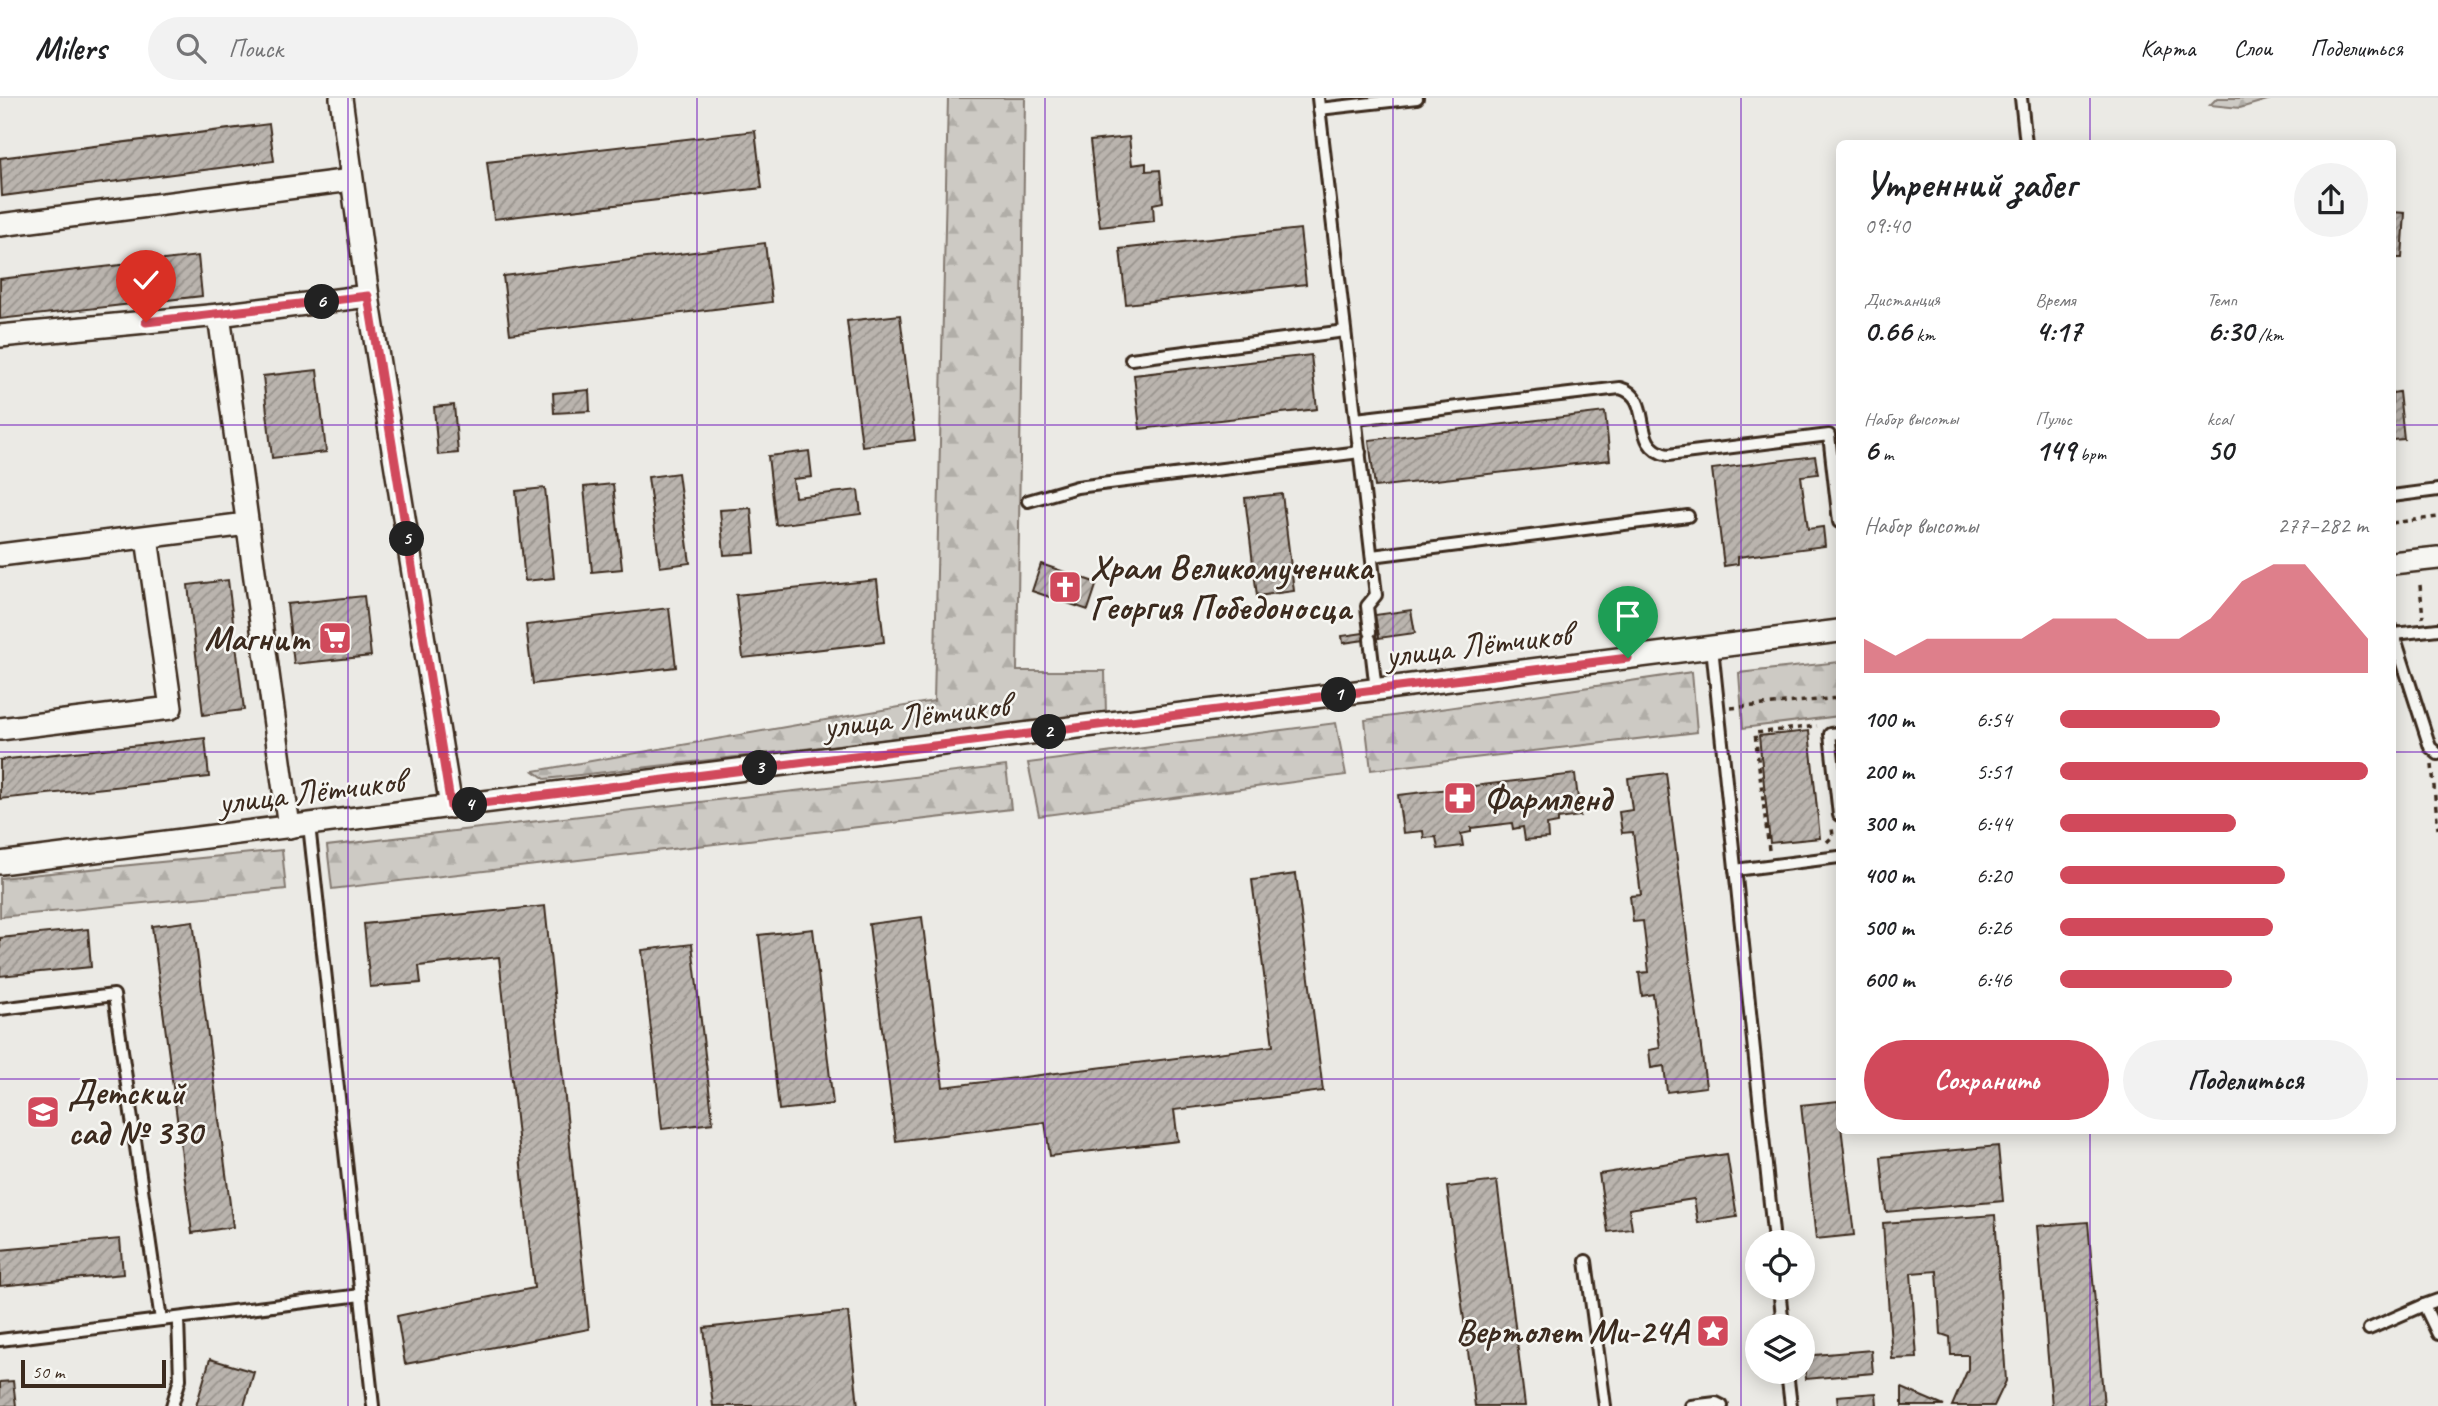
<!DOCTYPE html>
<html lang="ru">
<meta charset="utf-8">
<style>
body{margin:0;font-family:Caveat,sans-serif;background:#f2f2f2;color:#202124;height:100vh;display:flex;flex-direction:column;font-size:26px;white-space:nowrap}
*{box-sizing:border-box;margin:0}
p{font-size:23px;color:#757577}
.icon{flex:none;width:38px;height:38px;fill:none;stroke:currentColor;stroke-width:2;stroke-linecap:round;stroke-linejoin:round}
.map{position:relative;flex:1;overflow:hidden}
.sheet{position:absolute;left:1836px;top:42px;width:560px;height:994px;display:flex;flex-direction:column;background:#fff;border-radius:10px;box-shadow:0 4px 18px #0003}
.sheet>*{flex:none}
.buttons{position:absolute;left:1745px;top:1132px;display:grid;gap:14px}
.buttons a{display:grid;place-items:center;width:70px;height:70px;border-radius:50%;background:#fff;box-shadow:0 4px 18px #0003;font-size:35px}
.scale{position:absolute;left:21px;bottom:18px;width:145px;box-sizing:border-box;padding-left:7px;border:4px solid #3b2a1e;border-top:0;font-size:19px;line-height:24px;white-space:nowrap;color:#3b2a1e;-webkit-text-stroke:5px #f6f6f2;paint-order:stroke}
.pin{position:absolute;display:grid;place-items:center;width:60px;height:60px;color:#fff;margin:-72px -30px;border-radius:50% 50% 50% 0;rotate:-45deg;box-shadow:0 0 7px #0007}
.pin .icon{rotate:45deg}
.km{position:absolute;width:35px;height:35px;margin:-18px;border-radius:50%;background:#222;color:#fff;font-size:19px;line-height:35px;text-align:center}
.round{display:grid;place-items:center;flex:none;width:74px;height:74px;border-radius:37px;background:#f2f2f2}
.headline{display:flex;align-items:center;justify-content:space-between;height:119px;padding:0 28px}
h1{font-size:38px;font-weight:700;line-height:52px}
.metrics{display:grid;grid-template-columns:repeat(3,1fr);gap:10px;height:119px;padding:7px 28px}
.metrics div{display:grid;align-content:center}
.metrics b{font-size:30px;font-weight:700}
.metrics small{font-size:19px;font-weight:400}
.metrics p{font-size:19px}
.chart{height:196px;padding:14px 28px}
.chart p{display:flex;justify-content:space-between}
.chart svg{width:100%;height:126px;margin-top:7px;fill:#d1495b;opacity:.7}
.action{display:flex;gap:14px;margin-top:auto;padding:14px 28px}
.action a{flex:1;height:80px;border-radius:42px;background:#d1495b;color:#fff;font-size:28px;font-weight:700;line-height:80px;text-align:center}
.action a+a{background:#f2f2f2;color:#202124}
ul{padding:0 28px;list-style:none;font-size:23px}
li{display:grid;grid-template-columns:112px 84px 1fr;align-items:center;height:52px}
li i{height:18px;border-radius:9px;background:#d1495b}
header{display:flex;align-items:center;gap:42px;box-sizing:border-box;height:98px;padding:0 35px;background:#fff;border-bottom:2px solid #e0e0e0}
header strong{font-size:33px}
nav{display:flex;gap:38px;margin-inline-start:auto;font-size:24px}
.search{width:490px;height:63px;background:#f2f2f2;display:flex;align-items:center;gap:18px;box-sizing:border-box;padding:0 24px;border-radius:38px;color:#757577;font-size:26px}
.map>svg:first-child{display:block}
.forest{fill:url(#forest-firs);stroke:#847a71;stroke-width:2}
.building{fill:url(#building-hatch);stroke:#3b2a1e;stroke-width:2}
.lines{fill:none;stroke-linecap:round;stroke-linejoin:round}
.service-casing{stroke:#3b2a1e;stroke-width:16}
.minor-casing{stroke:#3b2a1e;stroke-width:26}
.path{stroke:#3b2a1e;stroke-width:3.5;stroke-dasharray:5 5;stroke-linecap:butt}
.service{stroke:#f6f6f2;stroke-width:10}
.minor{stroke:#f6f6f2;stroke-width:21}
.route-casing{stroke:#fff;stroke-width:14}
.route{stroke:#d1495b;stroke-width:9}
.grid{fill:none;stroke:#7b2cbf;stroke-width:2;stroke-opacity:0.55}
.labels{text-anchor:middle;stroke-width:5;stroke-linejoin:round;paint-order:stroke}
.poi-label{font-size:35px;font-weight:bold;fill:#3b2a1e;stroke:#f6f6f2;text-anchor:start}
.street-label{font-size:35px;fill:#3b2a1e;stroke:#f6f6f2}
</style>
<header>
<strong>Milers</strong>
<div class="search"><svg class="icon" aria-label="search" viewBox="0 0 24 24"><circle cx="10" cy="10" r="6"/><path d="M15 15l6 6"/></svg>Поиск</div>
<nav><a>Карта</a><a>Слои</a><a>Поделиться</a></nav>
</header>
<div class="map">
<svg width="2438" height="1308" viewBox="0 0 2438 1308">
<defs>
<pattern id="forest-firs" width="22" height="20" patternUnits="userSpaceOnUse" patternTransform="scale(1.75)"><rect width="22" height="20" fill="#cdcac4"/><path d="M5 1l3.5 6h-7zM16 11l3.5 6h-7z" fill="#b1aea8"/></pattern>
<pattern id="building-hatch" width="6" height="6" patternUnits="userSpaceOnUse" patternTransform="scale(1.75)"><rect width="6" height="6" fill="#bab4ae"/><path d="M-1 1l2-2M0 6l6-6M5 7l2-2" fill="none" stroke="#98938d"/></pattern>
</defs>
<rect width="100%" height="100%" fill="#ebeae5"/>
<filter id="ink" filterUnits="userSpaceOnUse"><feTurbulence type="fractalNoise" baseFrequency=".0143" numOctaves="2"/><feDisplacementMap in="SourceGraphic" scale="14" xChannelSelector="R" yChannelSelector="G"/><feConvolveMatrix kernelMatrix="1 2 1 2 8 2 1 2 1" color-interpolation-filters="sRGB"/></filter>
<g filter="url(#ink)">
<g class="forest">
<path d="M948 0H1025L1017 573H1105L1106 616 545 681 534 673 934 603Z"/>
<path d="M2217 0H2274L2240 10 2210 7Z"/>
<path d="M1839 564V618L1743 630 1739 575Z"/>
<path d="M1692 574 1697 634 1371 672 1365 622Z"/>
<path d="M1336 625 1346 677 1039 718 1028 665Z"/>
<path d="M1006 668 1011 711 332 791 327 748Z"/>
<path d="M282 752 286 791 0 819V780Z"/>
</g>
<g class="building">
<path d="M269 26 274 63 2 98 0 60Z"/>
<path d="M755 33 762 90 494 121 487 64Z"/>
<path d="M1129 39 1132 67 1146 65V73L1160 72 1163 104 1153 106 1154 123 1100 129 1090 43Z"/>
<path d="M2392 114 2405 115 2402 160H2392Z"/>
<path d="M1300 131 1306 186 1126 206 1120 151Z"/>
<path d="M765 145 772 204 510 236 503 178Z"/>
<path d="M198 158 202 198 0 221V181Z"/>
<path d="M900 217 915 342 862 348 847 223Z"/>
<path d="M1311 257 1317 311 1140 331 1134 277Z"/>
<path d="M317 272 326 354 272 360 263 278Z"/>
<path d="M589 292 590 313 554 315 553 295Z"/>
<path d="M2399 294 2404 341 2392 342V295Z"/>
<path d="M454 307 458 355 438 357 434 309Z"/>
<path d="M1605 314 1610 362 1375 389 1369 342Z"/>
<path d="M809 353 812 379 793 381 795 399 858 392 861 416 776 427 768 358Z"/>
<path d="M1815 358 1818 376 1801 378 1808 431 1823 429 1825 448 1738 459V466L1724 468 1712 371Z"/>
<path d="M678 375 690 465 660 469 648 379Z"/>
<path d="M613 386 622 471 592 474 584 389Z"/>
<path d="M545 390 554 480 525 483 516 393Z"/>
<path d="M1282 396 1294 493 1257 498 1245 400Z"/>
<path d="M751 410 755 455 724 457 720 412Z"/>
<path d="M1041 466 1097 485 1088 512 1032 493Z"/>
<path d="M228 482 244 612 203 617 188 487Z"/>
<path d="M877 482 884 544 743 560 736 497Z"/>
<path d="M364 498 371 558 294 566 287 506Z"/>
<path d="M669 510 676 569 533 586 526 527Z"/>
<path d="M1411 512 1415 535 1379 540 1375 517Z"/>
<path d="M1378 533 1379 540 1343 545 1342 538Z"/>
<path d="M1809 633 1820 740 1770 745 1759 638Z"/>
<path d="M205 640 209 679 0 701V662Z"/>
<path d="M1666 675 1706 989 1667 994 1664 968 1651 970 1649 952 1660 950 1653 896 1642 898 1639 875 1649 874 1643 823 1633 824 1630 798 1641 797 1633 734 1622 735 1619 714 1632 712 1628 680Z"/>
<path d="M1575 676 1580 718 1558 721V725L1547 727 1548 740 1525 742 1523 729 1513 731 1512 725 1471 730V734L1461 736 1463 748 1438 751 1436 739 1424 740 1423 733 1403 735 1398 697Z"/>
<path d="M1296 776 1323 993 1174 1012 1178 1043 1050 1058 1045 1024 896 1043 869 826 922 819 943 989 1273 948 1252 782Z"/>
<path d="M545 808 589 1231 405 1266 397 1218 534 1190 499 859 419 868 421 885 370 889 364 826Z"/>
<path d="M193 823 233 1129 192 1135 152 828Z"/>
<path d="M88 831 91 869 0 878V840Z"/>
<path d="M813 831 833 1006 779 1012 759 837Z"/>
<path d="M692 846 713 1025 662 1031 642 852Z"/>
<path d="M1838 1003 1854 1137 1816 1141 1801 1007Z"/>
<path d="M1998 1048 2003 1103 1886 1114 1881 1059Z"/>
<path d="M1727 1056 1737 1119 1698 1125 1694 1101 1629 1111 1632 1131 1608 1134 1599 1076Z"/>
<path d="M1497 1083 1525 1308H1475L1447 1089Z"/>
<path d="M1995 1117 2006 1283 1994 1308H1952L1968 1271V1257H1951L1950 1239 1941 1236 1937 1173 1911 1175 1917 1260 1892 1261 1883 1125Z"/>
<path d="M2088 1124 2104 1308H2052L2037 1128Z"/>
<path d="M120 1141 123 1176 0 1188V1152Z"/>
<path d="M848 1214 858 1308H713L704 1230Z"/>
<path d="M1871 1252 1873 1275 1806 1281 1804 1258Z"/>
<path d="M210 1261 254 1274 244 1308H196Z"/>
<path d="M13 1283 16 1308H0V1284Z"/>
<path d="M1902 1290 1944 1308H1902Z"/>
<path d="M1876 1295 1877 1308H1838L1837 1298Z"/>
</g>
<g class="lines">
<defs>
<g id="service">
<path d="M1318 0 1376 497 1367 508 1370 534"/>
<path d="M2021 0 2026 46"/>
<path d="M1319 11 1417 0"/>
<path d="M1131 261 1345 233"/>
<path d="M1356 321 1620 290C1656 300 1628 349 1668 357L1829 337 1839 424"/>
<path d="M2392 398 2438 392"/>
<path d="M1028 403 1077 389 1360 354"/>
<path d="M1372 458 1688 418"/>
<path d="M2392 531 2430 649 2438 656"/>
<path d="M2395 536 2438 531"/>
<path d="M1370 541 1376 592"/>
<path d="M1712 549 1774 1144"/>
<path d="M1839 635 1830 636 1839 717"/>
<path d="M309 727 373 1308"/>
<path d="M1735 772 1839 759"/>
<path d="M0 911 114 897 161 1222"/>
<path d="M1586 1163 1605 1308"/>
<path d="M1779 1190 1783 1228"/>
<path d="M2424 1207 2438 1202"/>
<path d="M2369 1231 2424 1207 2438 1236"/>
<path d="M0 1242 361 1197"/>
<path d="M1787 1274 1791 1308"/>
<path d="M172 1308 180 1281 178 1220"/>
<path d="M1691 1308 1716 1305 1722 1308"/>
</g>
<g id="minor">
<path d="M341 0 368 198 451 709"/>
<path d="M0 127 351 82"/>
<path d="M219 217 289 729"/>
<path d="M0 238 219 217 368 198"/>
<path d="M0 457 247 426"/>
<path d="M2392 465 2438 460"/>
<path d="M0 631 171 610 147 440"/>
<path d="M0 765 1839 533"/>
</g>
</defs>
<use href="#service" class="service-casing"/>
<use href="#minor" class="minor-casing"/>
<g class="path">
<path d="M2392 425 2438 419"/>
<path d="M2420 487 2423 520"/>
<path d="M1731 610 1839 600"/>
<path d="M2432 667 2438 731"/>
<path d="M1827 744 1833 738 1832 730"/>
<path d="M1769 752 1755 635 1817 628"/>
</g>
<use href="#service" class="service"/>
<use href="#minor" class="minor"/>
</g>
</g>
<g class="lines" filter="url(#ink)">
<defs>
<path id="route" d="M146 224 368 198 451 709 1628 560"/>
</defs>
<use href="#route" class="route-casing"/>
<use href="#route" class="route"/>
</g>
<path class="grid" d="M348 0V1308M697 0V1308M1045 0V1308M1393 0V1308M1741 0V1308M2090 0V46M0 327H1839M2392 327H2438M0 654H1839M2392 654H2438M0 981H1839M2392 981H2438M2090 1032V1308"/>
<defs>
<symbol id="church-square" viewBox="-11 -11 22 22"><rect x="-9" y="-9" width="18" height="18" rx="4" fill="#d1495b" stroke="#f6f6f2"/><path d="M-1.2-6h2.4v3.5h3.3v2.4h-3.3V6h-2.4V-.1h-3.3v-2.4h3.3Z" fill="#fff"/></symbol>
<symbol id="supermarket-square" viewBox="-11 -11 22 22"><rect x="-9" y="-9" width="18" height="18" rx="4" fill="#d1495b" stroke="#f6f6f2"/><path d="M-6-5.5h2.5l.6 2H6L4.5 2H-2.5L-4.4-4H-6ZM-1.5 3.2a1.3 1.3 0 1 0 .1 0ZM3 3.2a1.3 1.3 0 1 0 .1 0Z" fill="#fff"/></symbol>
<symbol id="pharmacy-square" viewBox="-11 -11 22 22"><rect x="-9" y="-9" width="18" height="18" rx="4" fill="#d1495b" stroke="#f6f6f2"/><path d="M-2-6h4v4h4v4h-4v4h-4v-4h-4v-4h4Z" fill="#fff"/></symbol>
<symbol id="school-square" viewBox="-11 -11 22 22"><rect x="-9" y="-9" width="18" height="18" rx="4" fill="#d1495b" stroke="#f6f6f2"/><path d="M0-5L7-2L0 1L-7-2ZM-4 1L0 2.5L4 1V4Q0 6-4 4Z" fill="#fff"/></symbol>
<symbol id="sight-square" viewBox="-11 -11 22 22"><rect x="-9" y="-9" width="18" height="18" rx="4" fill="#d1495b" stroke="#f6f6f2"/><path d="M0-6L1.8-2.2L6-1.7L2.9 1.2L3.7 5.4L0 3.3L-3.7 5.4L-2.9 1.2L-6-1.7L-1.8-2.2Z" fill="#fff"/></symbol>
</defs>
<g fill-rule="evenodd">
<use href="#church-square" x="1046" y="470" width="38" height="38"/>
<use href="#supermarket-square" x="316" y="521" width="38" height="38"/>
<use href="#pharmacy-square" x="1441" y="681" width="38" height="38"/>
<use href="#school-square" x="24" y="995" width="38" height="38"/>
<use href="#sight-square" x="1694" y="1214" width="38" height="38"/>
</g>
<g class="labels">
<g class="poi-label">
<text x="1090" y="481">Храм Великомученика<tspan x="1090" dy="40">Георгия Победоносца</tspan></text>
<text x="310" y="552" text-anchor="end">Магнит</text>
<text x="1484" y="712">Фармленд</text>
<text x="68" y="1006">Детский<tspan x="68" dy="40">сад № 330</tspan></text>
<text x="1688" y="1245" text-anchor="end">Вертолет Ми-24А</text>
</g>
<g class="street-label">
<text transform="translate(1478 546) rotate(-7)" y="12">улица Лётчиков</text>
<text transform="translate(916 617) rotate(-7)" y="12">улица Лётчиков</text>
<text transform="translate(311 693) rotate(-7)" y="12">улица Лётчиков</text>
</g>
</g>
</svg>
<div class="buttons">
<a><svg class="icon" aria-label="locate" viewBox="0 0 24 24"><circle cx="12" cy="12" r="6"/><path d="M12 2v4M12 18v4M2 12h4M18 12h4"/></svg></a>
<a><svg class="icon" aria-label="layers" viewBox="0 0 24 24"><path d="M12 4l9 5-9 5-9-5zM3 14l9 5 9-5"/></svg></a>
</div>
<div class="scale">50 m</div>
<div class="pin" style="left:1628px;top:560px;background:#1e9e55"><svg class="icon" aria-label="arrive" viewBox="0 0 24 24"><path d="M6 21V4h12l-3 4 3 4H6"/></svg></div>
<div class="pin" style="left:146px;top:224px;background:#d93025"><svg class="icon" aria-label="check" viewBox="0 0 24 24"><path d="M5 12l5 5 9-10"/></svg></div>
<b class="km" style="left:1339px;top:597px">1</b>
<b class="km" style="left:1049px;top:634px">2</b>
<b class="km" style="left:760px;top:670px">3</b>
<b class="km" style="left:470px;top:707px">4</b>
<b class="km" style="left:407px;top:441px">5</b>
<b class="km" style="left:322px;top:204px">6</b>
<section class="sheet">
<div class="headline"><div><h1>Утренний забег</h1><p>09:40</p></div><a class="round"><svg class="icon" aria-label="share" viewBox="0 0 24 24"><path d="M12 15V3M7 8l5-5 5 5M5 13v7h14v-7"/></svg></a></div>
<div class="metrics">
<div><p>Дистанция</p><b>0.66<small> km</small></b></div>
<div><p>Время</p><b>4:17</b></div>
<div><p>Темп</p><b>6:30<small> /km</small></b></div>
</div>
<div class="metrics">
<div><p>Набор высоты</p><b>6<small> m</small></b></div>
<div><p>Пульс</p><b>149<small> bpm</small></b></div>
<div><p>kcal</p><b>50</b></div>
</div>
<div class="chart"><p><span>Набор высоты</span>277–282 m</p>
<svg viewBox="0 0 160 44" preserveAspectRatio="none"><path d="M0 44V32L10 38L20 32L30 32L40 32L50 32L60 25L70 25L80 25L90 32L100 32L110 25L120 12L130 6L140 6L150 19L160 32V44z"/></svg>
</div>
<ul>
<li><b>100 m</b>6:54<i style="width:52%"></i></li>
<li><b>200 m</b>5:51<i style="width:100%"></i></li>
<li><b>300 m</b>6:44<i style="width:57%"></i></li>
<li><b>400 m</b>6:20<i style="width:73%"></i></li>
<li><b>500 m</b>6:26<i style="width:69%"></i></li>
<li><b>600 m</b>6:46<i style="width:56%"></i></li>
</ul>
<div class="action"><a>Сохранить</a><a>Поделиться</a></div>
</section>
</div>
